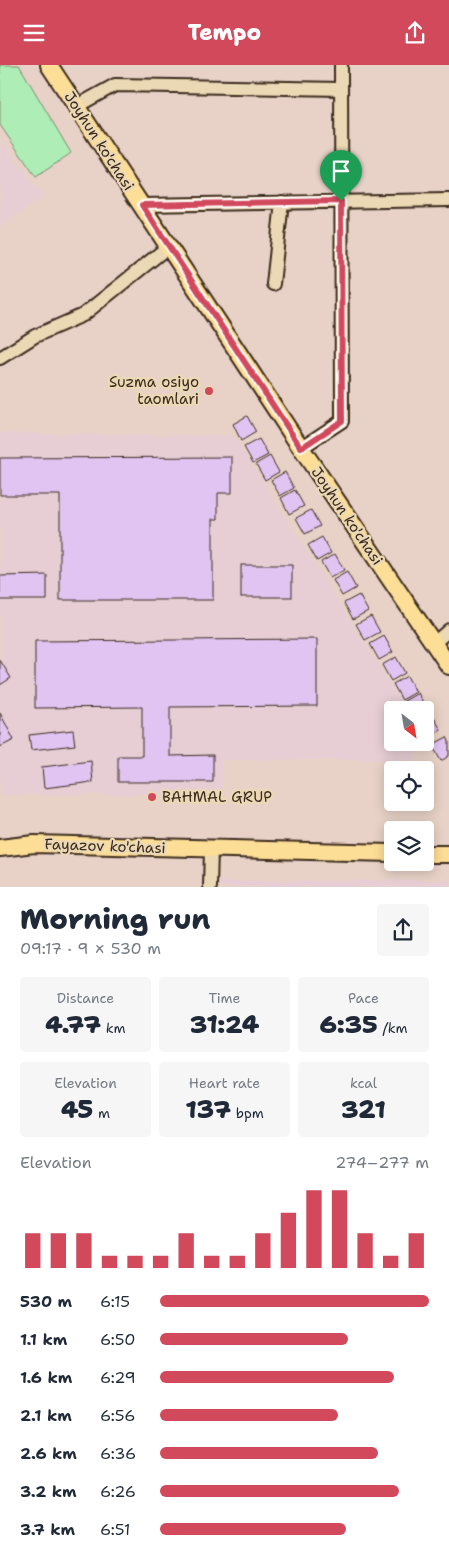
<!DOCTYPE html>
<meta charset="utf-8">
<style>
body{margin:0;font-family:"Shantell Sans",sans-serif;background:#f6f6f7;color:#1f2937;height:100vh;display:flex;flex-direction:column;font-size:19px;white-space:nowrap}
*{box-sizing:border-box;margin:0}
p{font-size:16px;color:#747a83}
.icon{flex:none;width:28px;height:28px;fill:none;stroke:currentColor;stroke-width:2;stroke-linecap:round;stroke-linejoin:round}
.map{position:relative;height:822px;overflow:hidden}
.panel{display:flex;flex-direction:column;background:#fff;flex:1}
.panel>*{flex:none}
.needle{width:32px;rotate:149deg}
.controls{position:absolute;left:384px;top:636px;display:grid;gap:10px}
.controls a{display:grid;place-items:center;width:50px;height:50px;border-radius:5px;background:#fff;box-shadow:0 2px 12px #0003;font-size:25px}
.pin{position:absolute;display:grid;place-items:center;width:42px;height:42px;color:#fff;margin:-51px -21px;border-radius:50% 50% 50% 0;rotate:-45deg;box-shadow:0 0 5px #0007}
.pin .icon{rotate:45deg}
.round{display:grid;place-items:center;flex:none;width:52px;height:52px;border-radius:5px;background:#f6f6f7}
.summary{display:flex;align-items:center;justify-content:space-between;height:85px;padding:0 20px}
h1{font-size:28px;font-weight:800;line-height:38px}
.figures{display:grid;grid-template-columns:repeat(3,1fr);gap:8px;height:85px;padding:5px 20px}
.figures div{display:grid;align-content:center;border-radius:5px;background:#f6f6f7;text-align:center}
.figures b{font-size:25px;font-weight:800}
.figures small{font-size:14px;font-weight:400}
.figures p{font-size:14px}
.chart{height:140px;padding:10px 20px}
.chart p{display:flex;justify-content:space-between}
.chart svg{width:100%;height:90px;margin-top:5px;stroke:#d1495b;stroke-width:6}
ul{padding:0 20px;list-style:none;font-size:16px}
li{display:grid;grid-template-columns:80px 60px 1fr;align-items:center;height:38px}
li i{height:12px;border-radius:6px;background:#d1495b}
header{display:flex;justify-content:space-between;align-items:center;height:65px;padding:0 20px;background:#d1495b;color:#fff;font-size:22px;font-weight:800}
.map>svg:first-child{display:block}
.built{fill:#e6ced4}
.green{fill:#aeeeb6;stroke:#748c6a}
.building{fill:#e1c4f2;stroke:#3b2a1e}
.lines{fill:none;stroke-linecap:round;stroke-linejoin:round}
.minor-casing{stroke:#3b2a1e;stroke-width:16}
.major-casing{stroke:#3b2a1e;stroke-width:20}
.minor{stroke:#ebd8b5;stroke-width:12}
.major{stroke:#fdde96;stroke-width:16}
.route-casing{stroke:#fff;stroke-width:10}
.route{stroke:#d1495b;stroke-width:6}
.poi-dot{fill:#d1495b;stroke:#ebd8b5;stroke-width:2}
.labels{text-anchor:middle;stroke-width:4.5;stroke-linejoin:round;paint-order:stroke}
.street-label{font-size:15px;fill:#3b2a1e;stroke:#ebd8b5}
.poi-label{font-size:15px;fill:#3b2a1e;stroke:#ebd8b5;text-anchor:end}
</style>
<header><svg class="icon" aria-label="menu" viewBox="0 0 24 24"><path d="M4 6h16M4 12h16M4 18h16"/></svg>Tempo<svg class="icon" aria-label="share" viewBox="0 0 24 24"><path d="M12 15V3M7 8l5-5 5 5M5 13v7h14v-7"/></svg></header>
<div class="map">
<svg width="449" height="822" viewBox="0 0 449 822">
<rect width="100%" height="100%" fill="#e8d2c7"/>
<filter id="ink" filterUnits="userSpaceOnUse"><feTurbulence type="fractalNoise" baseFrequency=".02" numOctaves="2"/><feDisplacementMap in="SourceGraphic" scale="10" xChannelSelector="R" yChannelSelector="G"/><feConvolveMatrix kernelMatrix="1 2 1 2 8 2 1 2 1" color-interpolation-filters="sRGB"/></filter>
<g filter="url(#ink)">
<g class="built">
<path d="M0 74 42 132 0 162Z"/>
<path d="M0 368 234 371 407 645H392V678H416L418 695H222V730H0Z"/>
<path d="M449 815 448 822H213V816Z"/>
</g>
<path class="green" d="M0 0H19L71 88 36 112 0 60Z"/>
<g class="building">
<path d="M247 351 256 367 241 376 233 359Z"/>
<path d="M259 374 268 390 253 398 244 382Z"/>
<path d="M270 391 279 407 265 415 256 399Z"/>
<path d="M232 392V428H218V454H213V535H60V430H0V393Z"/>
<path d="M285 407 294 423 280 431 271 415Z"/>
<path d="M295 425 304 441 289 449 281 433Z"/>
<path d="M311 445 320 461 305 469 296 453Z"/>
<path d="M322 472 331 488 317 496 308 480Z"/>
<path d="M335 489 344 505 330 513 321 497Z"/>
<rect x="241" y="500" width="51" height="32"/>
<path d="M347 507 356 523 342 531 333 515Z"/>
<path d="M47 510V535H0V511Z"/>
<path d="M359 530 368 546 353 554 344 538Z"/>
<path d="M371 551 380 567 365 575 356 559Z"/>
<path d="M384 571 393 587 379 595 370 579Z"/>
<path d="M317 574V641L170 642V691L213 690V717H118V691H142V642L35 643V576Z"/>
<path d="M396 592 405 608 391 616 382 600Z"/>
<path d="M0 595 11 613 0 620Z"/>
<path d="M407 611 416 627 402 635 393 619Z"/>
<path d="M418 628 427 645H408L404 636Z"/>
<path d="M0 648 14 675 0 682Z"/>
<path d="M432 649 441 665 426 673 425 653Z"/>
<path d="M73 665 75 680 31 685 29 670Z"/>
<path d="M447 672 449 676V691L441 696 432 680Z"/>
<path d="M91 696 93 717 44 723 42 702Z"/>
</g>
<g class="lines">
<defs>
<g id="minor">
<path d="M77 41 115 20 341 24"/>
<path d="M142 140 449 135"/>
<path d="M273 219 282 137"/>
<path d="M0 293 35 271 83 250 169 181"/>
<path d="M301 383 342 356 341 0"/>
<path d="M434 578 449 565"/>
<path d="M210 822 211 784"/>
</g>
<g id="major">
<path d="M49 0 301 383 449 601"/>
<path d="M0 783 34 779 392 788"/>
<path d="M425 789H449"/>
</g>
</defs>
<use href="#minor" class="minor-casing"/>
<use href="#major" class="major-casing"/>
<use href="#minor" class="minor"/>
<use href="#major" class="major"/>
</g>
</g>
<g class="lines" filter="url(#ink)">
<defs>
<path id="route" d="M341 136 342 356 301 383 142 140Z"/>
</defs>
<use href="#route" class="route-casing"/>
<use href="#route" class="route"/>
</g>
<g class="poi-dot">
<circle cx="209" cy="326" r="5"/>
<circle cx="152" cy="732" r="5"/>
</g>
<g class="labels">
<g class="street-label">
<text transform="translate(99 76) rotate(57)" y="5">Joyhun ko'chasi</text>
<text transform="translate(347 451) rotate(56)" y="5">Joyhun ko'chasi</text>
<text transform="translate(105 781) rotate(2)" y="5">Fayazov ko'chasi</text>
</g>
<g class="poi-label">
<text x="199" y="322">Suzma osiyo<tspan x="199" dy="17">taomlari</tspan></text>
<text x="162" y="737" text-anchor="start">BAHMAL GRUP</text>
</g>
</g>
</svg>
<div class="controls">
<a><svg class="needle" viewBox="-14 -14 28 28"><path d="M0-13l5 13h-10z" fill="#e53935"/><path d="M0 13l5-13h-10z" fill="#747a83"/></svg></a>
<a><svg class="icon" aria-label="locate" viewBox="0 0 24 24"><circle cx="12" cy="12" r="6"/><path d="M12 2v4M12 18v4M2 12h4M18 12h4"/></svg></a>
<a><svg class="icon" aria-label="layers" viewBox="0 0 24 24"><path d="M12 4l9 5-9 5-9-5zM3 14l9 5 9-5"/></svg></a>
</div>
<div class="pin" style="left:341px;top:136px;background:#1e9e55"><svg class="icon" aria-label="arrive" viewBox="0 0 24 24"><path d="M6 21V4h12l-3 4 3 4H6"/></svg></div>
</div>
<section class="panel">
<div class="summary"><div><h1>Morning run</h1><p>09:17 · 9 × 530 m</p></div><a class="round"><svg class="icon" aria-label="share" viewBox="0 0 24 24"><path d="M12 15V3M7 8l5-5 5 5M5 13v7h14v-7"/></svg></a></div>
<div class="figures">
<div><p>Distance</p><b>4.77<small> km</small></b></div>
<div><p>Time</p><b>31:24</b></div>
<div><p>Pace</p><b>6:35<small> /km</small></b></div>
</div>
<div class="figures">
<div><p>Elevation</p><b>45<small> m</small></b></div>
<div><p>Heart rate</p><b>137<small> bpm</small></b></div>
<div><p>kcal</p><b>321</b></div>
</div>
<div class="chart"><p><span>Elevation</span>274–277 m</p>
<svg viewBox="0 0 160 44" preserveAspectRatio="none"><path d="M5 44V27M15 44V27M25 44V27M35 44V38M45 44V38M55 44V38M65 44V27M75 44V38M85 44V38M95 44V27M105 44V17M115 44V6M125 44V6M135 44V27M145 44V38M155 44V27"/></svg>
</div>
<ul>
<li><b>530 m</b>6:15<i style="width:100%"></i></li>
<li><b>1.1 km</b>6:50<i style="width:70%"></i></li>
<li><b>1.6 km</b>6:29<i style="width:87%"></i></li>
<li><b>2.1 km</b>6:56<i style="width:66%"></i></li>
<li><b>2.6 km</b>6:36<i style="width:81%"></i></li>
<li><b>3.2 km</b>6:26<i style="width:89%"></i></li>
<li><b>3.7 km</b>6:51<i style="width:69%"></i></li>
</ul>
</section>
